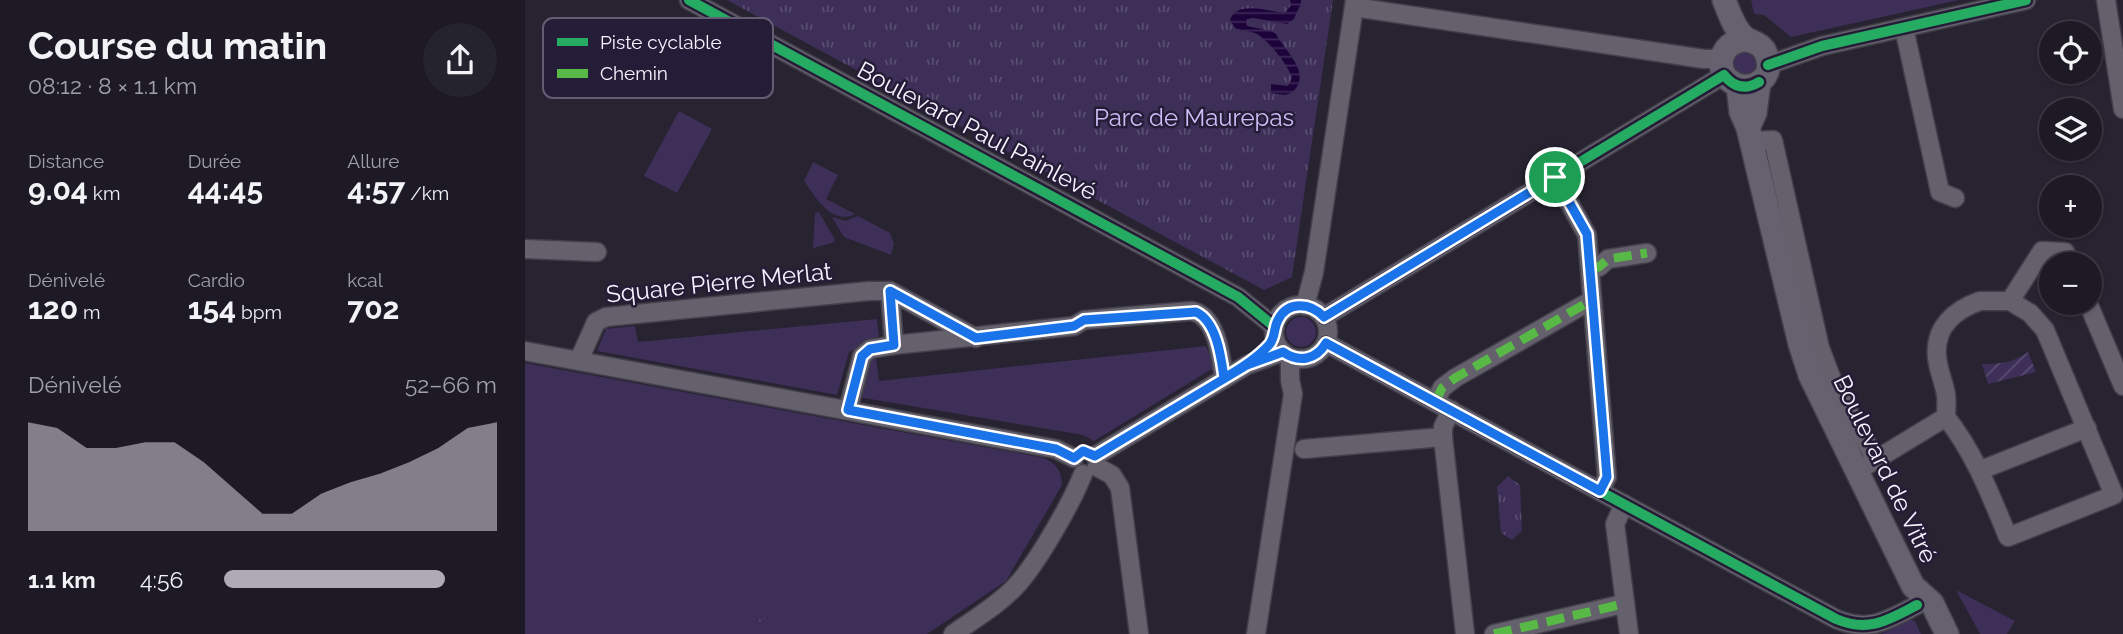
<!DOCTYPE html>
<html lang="fr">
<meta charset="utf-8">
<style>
body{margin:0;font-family:Raleway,sans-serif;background:#25232d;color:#f1f3f6;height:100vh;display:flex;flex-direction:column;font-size:26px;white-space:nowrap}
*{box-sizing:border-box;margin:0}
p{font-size:23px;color:#a0a1a7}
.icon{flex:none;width:38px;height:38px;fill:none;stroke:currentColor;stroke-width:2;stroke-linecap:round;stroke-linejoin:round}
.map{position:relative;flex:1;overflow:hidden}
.sheet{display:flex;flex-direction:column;background:#1d1a25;width:525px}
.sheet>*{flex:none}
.controls{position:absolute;left:1514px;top:21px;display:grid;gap:14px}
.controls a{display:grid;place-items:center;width:63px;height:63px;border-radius:50%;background:#1d1a25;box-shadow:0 2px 5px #0004,0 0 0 2px #3b3842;font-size:35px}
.pin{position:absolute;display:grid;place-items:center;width:60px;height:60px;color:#fff;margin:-30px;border:4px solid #fff;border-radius:50%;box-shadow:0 2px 7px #0007}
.round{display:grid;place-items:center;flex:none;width:74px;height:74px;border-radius:37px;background:#25232d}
.overview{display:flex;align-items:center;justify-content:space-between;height:119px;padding:0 28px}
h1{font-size:38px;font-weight:700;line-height:52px}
.stats{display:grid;grid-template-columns:repeat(3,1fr);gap:10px;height:119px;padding:7px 28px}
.stats div{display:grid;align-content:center}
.stats b{font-size:30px;font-weight:700}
.stats small{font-size:19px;font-weight:400}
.stats p{font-size:19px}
.chart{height:196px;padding:14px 28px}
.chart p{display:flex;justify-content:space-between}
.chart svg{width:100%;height:126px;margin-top:7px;fill:#aeaab6;opacity:.7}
ul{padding:0 28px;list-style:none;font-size:23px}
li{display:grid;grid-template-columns:112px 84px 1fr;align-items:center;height:52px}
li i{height:18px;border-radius:9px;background:#aeaab6}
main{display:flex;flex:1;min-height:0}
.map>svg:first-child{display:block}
.grass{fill:#3d2f58}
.park{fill:url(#park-tufts)}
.garden{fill:url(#garden-furrows)}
.water{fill:url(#water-rules)}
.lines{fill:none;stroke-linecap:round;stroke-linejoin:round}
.minor-casing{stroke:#423f4a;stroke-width:21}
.major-casing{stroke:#423f4a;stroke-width:26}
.minor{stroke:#64616c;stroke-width:18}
.major{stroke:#65616e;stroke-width:23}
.quiet{stroke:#58b947;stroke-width:9;stroke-dasharray:18 9;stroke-linecap:butt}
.cycleway-casing{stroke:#251d37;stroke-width:15}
.cycleway{stroke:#26ab63;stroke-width:10}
.route-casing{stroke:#fff;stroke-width:14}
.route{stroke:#1a73e8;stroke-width:9}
.labels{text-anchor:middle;stroke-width:5;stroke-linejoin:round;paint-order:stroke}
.park-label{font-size:24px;fill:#cdbdf6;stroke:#251d37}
.street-label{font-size:24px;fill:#f6f3fe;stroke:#251d37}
.key{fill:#251d37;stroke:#645d73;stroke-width:2}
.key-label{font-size:19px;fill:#f6f3fe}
</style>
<main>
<section class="sheet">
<div class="overview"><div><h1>Course du matin</h1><p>08:12 · 8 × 1.1 km</p></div><a class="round"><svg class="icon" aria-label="share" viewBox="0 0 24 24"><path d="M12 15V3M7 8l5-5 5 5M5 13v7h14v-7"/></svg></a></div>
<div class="stats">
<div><p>Distance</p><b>9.04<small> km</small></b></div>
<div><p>Durée</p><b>44:45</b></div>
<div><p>Allure</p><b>4:57<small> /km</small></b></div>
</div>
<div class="stats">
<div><p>Dénivelé</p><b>120<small> m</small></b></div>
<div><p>Cardio</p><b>154<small> bpm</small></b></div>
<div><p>kcal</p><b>702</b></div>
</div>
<div class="chart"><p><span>Dénivelé</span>52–66 m</p>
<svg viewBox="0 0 160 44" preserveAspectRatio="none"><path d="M0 44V6L10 8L20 15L30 15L40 13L50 13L60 20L70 29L80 38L90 38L100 31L110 27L120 24L130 20L140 15L150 8L160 6V44z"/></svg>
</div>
<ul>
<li><b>1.1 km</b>4:56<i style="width:81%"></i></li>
</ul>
</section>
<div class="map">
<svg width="1598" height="634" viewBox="0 0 1598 634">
<defs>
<pattern id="park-tufts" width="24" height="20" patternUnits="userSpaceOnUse" patternTransform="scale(1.75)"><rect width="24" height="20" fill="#3d2f58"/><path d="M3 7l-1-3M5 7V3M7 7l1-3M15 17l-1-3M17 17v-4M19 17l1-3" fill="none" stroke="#5a4e71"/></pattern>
<pattern id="garden-furrows" width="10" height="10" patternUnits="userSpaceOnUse" patternTransform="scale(1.75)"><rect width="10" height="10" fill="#3d2f58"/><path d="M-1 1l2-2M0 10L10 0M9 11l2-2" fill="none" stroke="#5a4e71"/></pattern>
<pattern id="water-rules" width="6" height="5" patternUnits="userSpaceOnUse" patternTransform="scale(1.75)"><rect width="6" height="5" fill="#1c033a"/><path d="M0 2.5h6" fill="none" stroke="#3e2858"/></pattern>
</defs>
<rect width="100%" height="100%" fill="#272331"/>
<g class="grass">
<path d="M1226 0H1434L1266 37 1239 15 1229 14Z"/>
<path d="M1210 51H1230L1235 72 1211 79 1206 56Z"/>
<path d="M154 111 187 129 152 193 119 176Z"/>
<path d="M288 162 313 175 301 199 330 214C306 226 291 197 279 181Z"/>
<path d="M294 212 310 240 307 243 288 248 290 213Z"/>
<path d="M333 216 365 233 369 244 366 255 319 237 307 217 321 221Z"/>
<circle cx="776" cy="332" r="15"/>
<path d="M352 319 354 336 324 352 312 395 72 351 81 329 110 326 113 342Z"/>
<path d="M681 346 690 367 569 441 558 435 333 397 343 359 351 358 354 381Z"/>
<path d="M0 363 519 458C531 463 537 472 537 485L481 581 402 634H0Z"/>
<path d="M1431 590 1490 621 1482 634H1455Z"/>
<path d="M1385 619 1390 621 1396 634H1357Z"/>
</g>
<g class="park">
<path d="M202 0H808L767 277 739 290Z"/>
<path d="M983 476 995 485 997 531 987 540 976 533 972 487Z"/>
<path d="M230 592 247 594 243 616 230 625 223 623 225 612 231 607 223 596Z"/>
</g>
<path class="garden" d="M1503 352 1511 372 1463 384 1457 364C1474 364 1488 363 1503 352Z"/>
<path class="water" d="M765 0H776V3L769 19 762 24 728 18 722 19 721 23 722 26 746 31 751 34C759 50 784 70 771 88 764 98 756 94 746 93V84L763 86 767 78C763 65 744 41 732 34 726 31 717 31 710 28L705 20C712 0 742 11 760 13L766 5Z"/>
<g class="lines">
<defs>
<g id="minor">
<path d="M164 0 713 297 750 327"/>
<path d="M1581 0 1598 109"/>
<path d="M829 7 1179 59H1196"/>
<path d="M1379 28 1415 192 1430 198"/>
<path d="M1243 65 1297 46 1501 0"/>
<path d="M1227 141 1248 140 1295 348 1311 390 1351 460"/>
<path d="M1030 177 1062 235 1082 477 1075 491"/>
<path d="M0 249 72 252"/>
<path d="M1065 268 1074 267 1083 259 1122 253"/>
<path d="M365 291 451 338"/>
<path d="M1455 301H1485L1505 313 1520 330 1589 495 1483 537C1465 494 1450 454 1421 417 1421 410 1422 402 1421 395 1419 382 1413 370 1412 357 1409 328 1429 310 1455 301Z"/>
<path d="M1485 301 1517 251 1540 252 1546 264"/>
<path d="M1563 303 1598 386"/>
<circle cx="776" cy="332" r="27"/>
<path d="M780 306 789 272 830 0"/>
<path d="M799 317 1199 75"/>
<path d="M801 343 1311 619C1344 633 1363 620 1392 605"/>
<path d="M369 345 549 326 559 320 666 311C692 315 696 357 699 378"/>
<path d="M0 351 531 449 549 458"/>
<path d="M54 360 71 322 81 317 344 291H365L369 345 345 349 337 356 323 410"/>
<path d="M910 402 917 388 930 378 1067 300"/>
<path d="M926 410 918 427V437L940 634"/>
<path d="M779 449 918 437"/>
<path d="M570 456 722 365 758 352"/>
<path d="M1342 465 1421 417"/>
<path d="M572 467 587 475 595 488 614 634"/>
<path d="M1456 470 1562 428"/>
<path d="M1099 504 1090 524 1104 634"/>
<path d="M428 634C449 619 472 606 490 587 512 564 546 504 558 474"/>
<path d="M731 634 768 394 765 380V357"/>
<path d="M969 634 1098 604"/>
</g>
<g id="major">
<path d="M1199 0C1204 12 1209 29 1220 38 1228 43 1237 43 1241 54 1253 81 1218 99 1199 75 1191 57 1202 40 1222 40"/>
<path d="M1234 82 1230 113 1223 128 1275 344 1285 375 1388 586 1407 603 1422 634"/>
<path d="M1213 86 1216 112 1224 130"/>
</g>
</defs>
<use href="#minor" class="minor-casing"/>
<use href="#major" class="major-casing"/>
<use href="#minor" class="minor"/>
<use href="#major" class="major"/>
<g class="quiet">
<path d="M1062 235 1082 477 1075 491"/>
<path d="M1065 268 1074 267 1083 259 1122 253"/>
<path d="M910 402 917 388 930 378 1067 300"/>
<path d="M969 634 1098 604"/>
</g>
<defs>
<g id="cycleway">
<path d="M164 0 713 297 750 327"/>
<path d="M1243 65 1297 46 1501 0"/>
<path d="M799 317 1199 75C1209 88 1221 90 1234 82"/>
<path d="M801 343 1311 619C1344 633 1363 620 1392 605"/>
</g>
</defs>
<use href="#cycleway" class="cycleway-casing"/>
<use href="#cycleway" class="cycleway"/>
</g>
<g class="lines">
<defs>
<path id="route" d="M1030 177 799 317C786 303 763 300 753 320 748 329 751 337 744 345 732 358 715 369 699 378 696 357 692 322 671 312L559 320 549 326 451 338 365 291 369 345 345 349 337 356 323 410 531 449 549 458 558 451 570 456 722 365 758 352C774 363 791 360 801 343L1075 491 1082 477 1062 234 1030 177"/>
</defs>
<use href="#route" class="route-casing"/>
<use href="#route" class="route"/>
</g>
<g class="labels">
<g class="park-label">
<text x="669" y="126">Parc de Maurepas</text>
</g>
<g class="street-label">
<text transform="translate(452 131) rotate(28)" y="8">Boulevard Paul Painlevé</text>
<text transform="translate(194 283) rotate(-6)" y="8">Square Pierre Merlat</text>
<text transform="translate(1360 469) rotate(64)" y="8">Boulevard de Vitré</text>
</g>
</g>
<rect x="18" y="18" width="230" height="80" rx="10" class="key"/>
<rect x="32" y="38" width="31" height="8" fill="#26ab63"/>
<rect x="32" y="69" width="31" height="9" fill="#58b947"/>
<g class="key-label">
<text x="75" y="49">Piste cyclable</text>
<text x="75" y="80">Chemin</text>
</g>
</svg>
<div class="controls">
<a><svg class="icon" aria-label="locate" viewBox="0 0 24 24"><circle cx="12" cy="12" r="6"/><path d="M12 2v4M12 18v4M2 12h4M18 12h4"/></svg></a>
<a><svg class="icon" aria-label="layers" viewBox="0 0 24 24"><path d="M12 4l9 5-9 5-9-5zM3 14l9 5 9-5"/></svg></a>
<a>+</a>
<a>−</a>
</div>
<div class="pin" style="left:1030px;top:177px;background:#1e9e55"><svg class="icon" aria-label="arrive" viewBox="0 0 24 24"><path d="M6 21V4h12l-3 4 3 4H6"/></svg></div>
</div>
</main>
